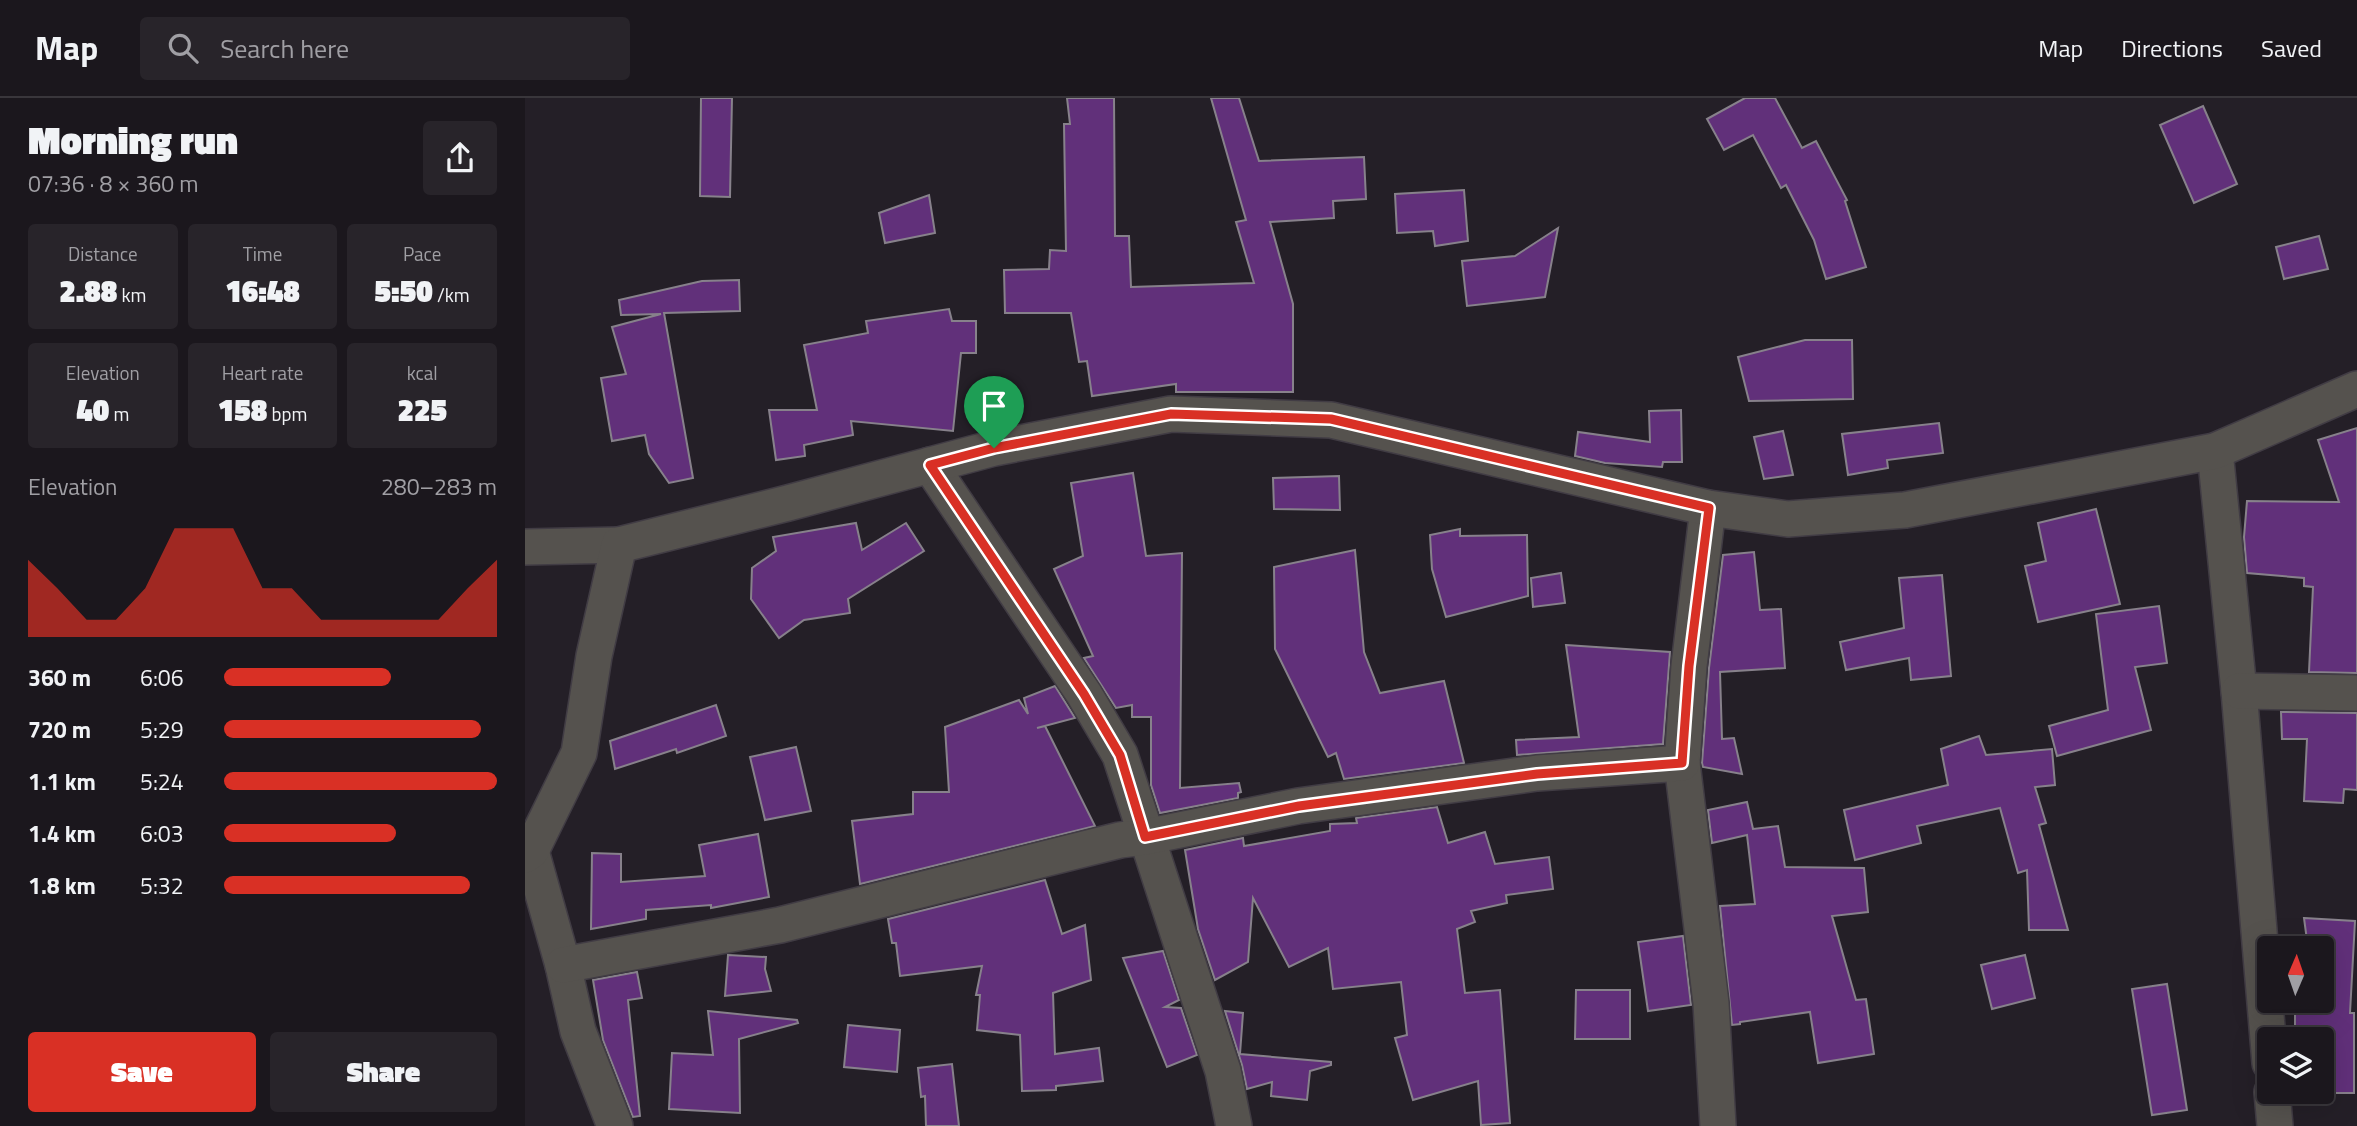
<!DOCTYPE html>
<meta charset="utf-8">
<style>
body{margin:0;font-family:"Titillium Web",sans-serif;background:#28242a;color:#f1f3f6;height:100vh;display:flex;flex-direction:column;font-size:26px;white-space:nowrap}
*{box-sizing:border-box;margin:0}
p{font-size:23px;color:#a09fa4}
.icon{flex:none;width:38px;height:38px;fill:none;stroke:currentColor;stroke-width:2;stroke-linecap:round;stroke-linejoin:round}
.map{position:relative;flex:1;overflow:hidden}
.side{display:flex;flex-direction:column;background:#1b171d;width:525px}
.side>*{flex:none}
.needle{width:46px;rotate:2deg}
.buttons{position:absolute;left:1732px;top:838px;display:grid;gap:14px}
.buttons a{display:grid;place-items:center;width:77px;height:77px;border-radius:7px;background:#1b171d;box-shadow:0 7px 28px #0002,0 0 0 2px #39363b;font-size:35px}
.pin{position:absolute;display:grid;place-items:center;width:60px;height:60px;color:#fff;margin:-72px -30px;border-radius:50% 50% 50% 0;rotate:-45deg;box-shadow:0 0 7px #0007}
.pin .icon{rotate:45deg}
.round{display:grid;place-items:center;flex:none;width:74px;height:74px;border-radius:7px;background:#28242a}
.head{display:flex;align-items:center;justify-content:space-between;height:119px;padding:0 28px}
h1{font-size:38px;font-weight:800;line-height:52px}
.figures{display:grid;grid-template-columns:repeat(3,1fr);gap:10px;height:119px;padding:7px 28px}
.figures div{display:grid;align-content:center;border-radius:7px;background:#28242a;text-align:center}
.figures b{font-size:30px;font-weight:800}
.figures small{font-size:19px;font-weight:400}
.figures p{font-size:19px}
.chart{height:196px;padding:14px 28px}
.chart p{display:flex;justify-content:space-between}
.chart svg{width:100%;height:126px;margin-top:7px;fill:#d93025;opacity:.7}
.cta{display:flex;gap:14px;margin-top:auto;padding:14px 28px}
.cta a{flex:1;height:80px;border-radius:7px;background:#d93025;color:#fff;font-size:28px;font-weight:800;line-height:80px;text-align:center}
.cta a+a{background:#28242a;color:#f1f3f6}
ul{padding:0 28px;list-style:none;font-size:23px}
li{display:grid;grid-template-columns:112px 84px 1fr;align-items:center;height:52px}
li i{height:18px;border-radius:9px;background:#d93025}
header{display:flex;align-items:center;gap:42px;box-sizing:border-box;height:98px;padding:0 35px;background:#1b171d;border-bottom:2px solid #39363b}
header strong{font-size:33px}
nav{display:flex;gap:38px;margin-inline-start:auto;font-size:24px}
.search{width:490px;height:63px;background:#28242a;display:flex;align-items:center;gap:18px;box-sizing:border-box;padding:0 24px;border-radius:7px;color:#a09fa4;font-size:26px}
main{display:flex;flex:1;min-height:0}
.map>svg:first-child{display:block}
.building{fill:#61307a;stroke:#87818b;stroke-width:2}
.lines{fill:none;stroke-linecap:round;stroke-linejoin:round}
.minor-casing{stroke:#413c44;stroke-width:38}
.minor{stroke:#55524e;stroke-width:35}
.route-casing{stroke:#fff;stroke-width:14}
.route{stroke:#d93025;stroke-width:9}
</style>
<header>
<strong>Map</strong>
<div class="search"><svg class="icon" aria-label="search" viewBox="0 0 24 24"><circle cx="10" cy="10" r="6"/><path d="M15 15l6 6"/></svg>Search here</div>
<nav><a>Map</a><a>Directions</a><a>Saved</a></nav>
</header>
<main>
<section class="side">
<div class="head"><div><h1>Morning run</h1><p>07:36 · 8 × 360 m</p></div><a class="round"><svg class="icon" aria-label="share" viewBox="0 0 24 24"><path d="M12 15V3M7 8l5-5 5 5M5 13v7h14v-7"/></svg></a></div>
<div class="figures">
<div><p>Distance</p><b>2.88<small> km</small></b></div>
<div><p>Time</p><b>16:48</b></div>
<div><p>Pace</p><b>5:50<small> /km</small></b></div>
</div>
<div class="figures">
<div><p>Elevation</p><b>40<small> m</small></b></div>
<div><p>Heart rate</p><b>158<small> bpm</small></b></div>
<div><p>kcal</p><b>225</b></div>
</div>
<div class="chart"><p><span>Elevation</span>280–283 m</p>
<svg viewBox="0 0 160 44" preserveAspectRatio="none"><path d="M0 44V17L10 27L20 38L30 38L40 27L50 6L60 6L70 6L80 27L90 27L100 38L110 38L120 38L130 38L140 38L150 27L160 17V44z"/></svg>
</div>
<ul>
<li><b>360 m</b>6:06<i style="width:61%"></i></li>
<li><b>720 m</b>5:29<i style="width:94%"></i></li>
<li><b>1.1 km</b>5:24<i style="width:100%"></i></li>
<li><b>1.4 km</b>6:03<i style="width:63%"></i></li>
<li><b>1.8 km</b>5:32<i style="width:90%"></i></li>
</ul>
<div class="cta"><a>Save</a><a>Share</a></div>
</section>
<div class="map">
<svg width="1832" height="1028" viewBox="0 0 1832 1028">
<rect width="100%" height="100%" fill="#241f27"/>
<g class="building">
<path d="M176 0H207L205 99 175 98Z"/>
<path d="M542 0H589L590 138H604L606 189 729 185 711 124 721 122 686 0H714L734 63 839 59 841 101 808 103 809 120 745 124 768 206V294H651V286L567 298 562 263 554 264 546 215H480L479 172 524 171 525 152 541 153 539 26H545Z"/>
<path d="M1220 0H1250L1277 50 1291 43 1322 102 1320 103 1341 169 1301 181 1289 142 1261 87 1256 90 1228 37 1199 52 1182 21Z"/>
<path d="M1678 8 1712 86 1669 105 1635 27Z"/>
<path d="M939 92 943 143 910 148 908 133 872 135 870 96Z"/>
<path d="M404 97 410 135 360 145 354 115Z"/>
<path d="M1033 130 1020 199 942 208 937 163 990 158Z"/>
<path d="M1794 138 1803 171 1759 181 1751 149Z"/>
<path d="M214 182 215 213 139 215 168 380 144 385 124 356 120 337 87 343 76 280 101 276 87 229 136 216 96 217 94 202 177 183Z"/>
<path d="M424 211 427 223H451V255H436L428 333 326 323 328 337 279 347 280 358 251 362 244 312H292L279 247 343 235 341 223Z"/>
<path d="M1280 242H1327L1328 301 1224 303 1213 259Z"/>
<path d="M1156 312 1157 364H1138L1137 369 1080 365 1050 358 1053 334 1125 344 1124 313Z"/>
<path d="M1414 325 1418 355 1362 362 1363 370 1323 377 1317 336Z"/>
<path d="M1832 330V575L1784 574 1788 489 1779 488V480L1722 475 1719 439 1722 403 1814 404 1793 342Z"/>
<path d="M1258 333 1268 377 1239 381 1229 339Z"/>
<path d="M608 375 621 458 657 455 655 690 714 685 716 694 713 695V700L635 715 626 687V619H607V607L591 610 559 560 568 558 529 471 558 458 546 385Z"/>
<path d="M814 378 815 412 749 411 748 380Z"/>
<path d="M1571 411 1595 506 1513 524 1500 468 1521 463 1513 425Z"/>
<path d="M331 425 337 452 381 425 399 453 323 501 325 515 279 522 254 540 226 501 227 470 251 453 248 439Z"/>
<path d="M935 431V438L1002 437 1003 498 921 519 907 471 905 437Z"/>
<path d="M830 452 839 554 855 595 919 583 939 665 819 681 811 655 803 659 750 551 749 469Z"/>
<path d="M1229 454 1235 512 1256 511 1260 570 1195 574 1197 641 1209 640 1217 676 1178 669 1177 665 1184 570 1198 457Z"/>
<path d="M1036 475 1040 505 1008 509 1006 480Z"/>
<path d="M1417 477 1426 578 1386 582 1384 560 1321 572 1315 544 1379 530 1374 480Z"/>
<path d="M1634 508 1642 565 1610 569 1626 632 1532 658 1524 628 1583 612 1571 516Z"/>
<path d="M1041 547 1145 554 1138 646 992 657 991 642 1054 639Z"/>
<path d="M530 588 550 620 512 630 520 628 570 728 335 786 327 723 388 716V694H424L420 629 494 602 503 616 499 600Z"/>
<path d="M191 607 201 638 152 655 151 651 90 671 85 643Z"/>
<path d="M1756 614 1832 615V692L1819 691 1818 705 1779 703 1782 641H1757Z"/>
<path d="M1454 638 1461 657 1527 651 1530 687 1510 689 1521 725 1514 727 1543 832H1504L1502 772 1493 775 1475 710 1392 728 1396 745 1330 762 1319 712 1423 687 1416 651Z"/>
<path d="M271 649 286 713 240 722 225 659Z"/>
<path d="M1222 704 1228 731 1253 728 1260 769 1339 770 1343 814 1307 818 1331 902 1341 901 1349 956 1293 965 1285 914 1215 924V926L1207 927 1195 808 1230 806 1222 737 1187 745 1183 712Z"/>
<path d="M912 709 923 745 960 734 970 766 1024 759 1028 791 981 797 982 805 946 813 950 824 932 831 940 895 975 892 985 1025 956 1027 953 983 888 1002 870 940 882 937 876 884 808 891 803 850 764 869 728 800 723 864 690 882 673 831 660 752 718 740 719 748 805 733V726L832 725 831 720Z"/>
<path d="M233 736 244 799 186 810V807L121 812V821L66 831 67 755 96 756V784L180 778 174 747Z"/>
<path d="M520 782 537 836 560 827 566 882 528 895 530 956 574 950 578 983 531 988V992L497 993 495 937 452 932 455 897H451L457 868 375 878 371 845H367L363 821Z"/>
<path d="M1779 820 1830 823 1825 915H1829V995H1787L1797 994V942H1770V903H1797V850H1783Z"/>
<path d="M1158 838 1166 907 1123 913 1113 844Z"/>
<path d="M638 853 654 902 640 909 656 910 672 957 642 969 598 860Z"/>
<path d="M203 857 241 859 240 871 246 893 200 898Z"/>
<path d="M1500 857 1510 900 1467 911 1456 867Z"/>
<path d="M112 874 117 900 103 902 115 1018 108 1019 78 942 68 882Z"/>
<path d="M1642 886 1662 1012 1627 1017 1607 891Z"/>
<path d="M1051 892H1105V941H1050Z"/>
<path d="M183 913 272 922 273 925 214 941 215 1015 144 1011 147 955 188 957Z"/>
<path d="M700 913 718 915 715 956 806 964V967L785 973 782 1002 746 998 747 984 722 991 717 967Z"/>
<path d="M323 927 375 932 372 974 319 969Z"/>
<path d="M427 966 434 1028H401L400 998 396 999 393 970Z"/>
</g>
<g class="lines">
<defs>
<g id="minor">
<path d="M1690 353 1714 593 1745 965"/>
<path d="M405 367 559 596 595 657 698 973 709 1028"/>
<path d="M1183 410 1164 568 1157 665 1186 905 1193 1028"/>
<path d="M0 449 94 447"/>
<path d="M1714 593 1832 595"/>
<path d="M6 753 38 867 53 933 90 1028"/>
<path d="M0 757 6 753 54 655 69 558 94 447 263 405 469 350 646 316 806 322 1183 410 1263 421 1380 412 1690 353 1832 291"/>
<path d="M38 867 255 827 595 742 620 739 773 708 1012 675 1157 665"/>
<path d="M1747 994 1750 1028"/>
</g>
</defs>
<use href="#minor" class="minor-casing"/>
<use href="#minor" class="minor"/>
</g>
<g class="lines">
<defs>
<path id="route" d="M646 316 806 321 1184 410 1164 568 1157 665 1012 676 774 708 620 739 595 657 559 596 405 367 469 350Z"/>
</defs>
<use href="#route" class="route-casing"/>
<use href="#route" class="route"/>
</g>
</svg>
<div class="buttons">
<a><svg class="needle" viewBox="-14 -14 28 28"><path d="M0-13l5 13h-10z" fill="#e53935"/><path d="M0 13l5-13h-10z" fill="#a09fa4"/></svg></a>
<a><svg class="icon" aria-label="layers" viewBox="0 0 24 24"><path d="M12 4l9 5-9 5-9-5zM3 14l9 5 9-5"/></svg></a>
</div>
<div class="pin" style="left:469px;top:350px;background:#1e9e55"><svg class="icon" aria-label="arrive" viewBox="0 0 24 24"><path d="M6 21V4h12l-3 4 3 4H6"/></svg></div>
</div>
</main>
